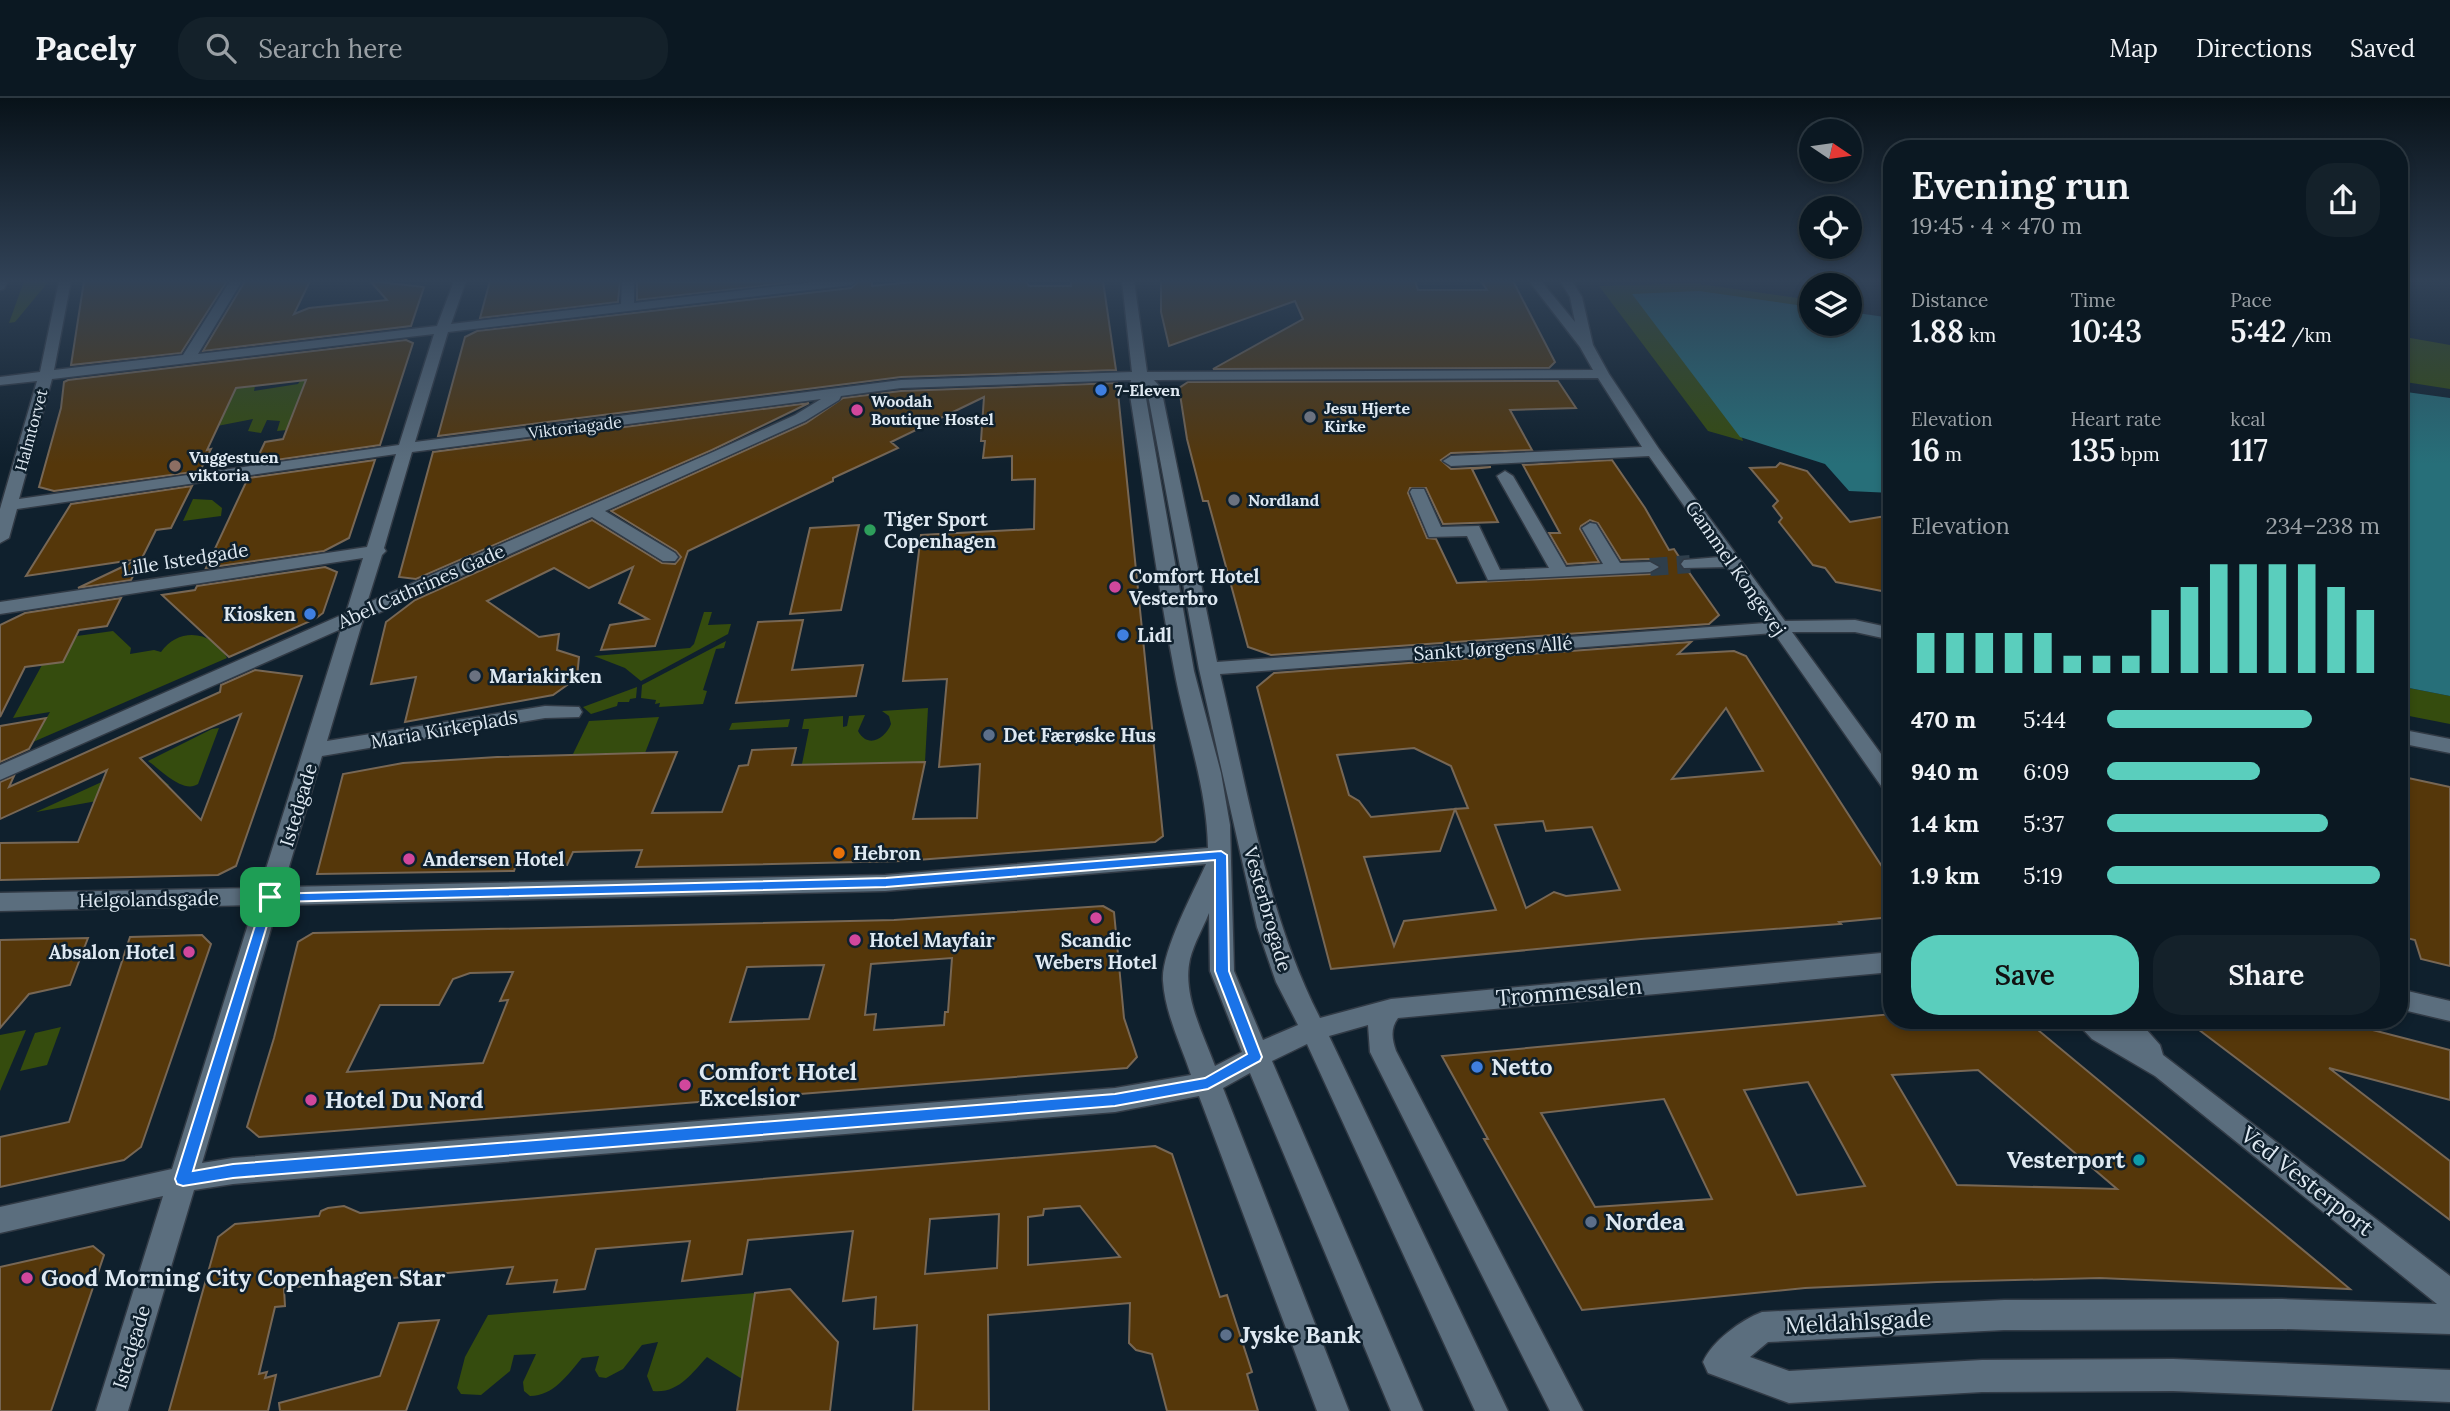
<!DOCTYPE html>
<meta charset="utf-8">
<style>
body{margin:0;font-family:Lora,serif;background:#14212a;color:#f1f3f6;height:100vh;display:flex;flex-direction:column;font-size:26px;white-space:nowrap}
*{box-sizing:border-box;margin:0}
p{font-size:23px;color:#9aa0a5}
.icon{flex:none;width:38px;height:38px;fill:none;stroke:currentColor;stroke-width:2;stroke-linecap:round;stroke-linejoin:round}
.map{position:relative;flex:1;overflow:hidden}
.side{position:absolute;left:1883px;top:42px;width:525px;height:889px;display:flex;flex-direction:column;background:#0b1822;border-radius:28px;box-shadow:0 4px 10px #0003,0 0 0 2px #2b3740}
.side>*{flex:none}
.needle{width:46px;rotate:103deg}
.fabs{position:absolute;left:1799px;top:21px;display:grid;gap:14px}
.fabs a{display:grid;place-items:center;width:63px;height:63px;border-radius:50%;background:#0b1822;box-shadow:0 4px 10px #0003,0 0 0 2px #2b3740;font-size:35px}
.pin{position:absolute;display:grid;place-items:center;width:60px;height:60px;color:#fff;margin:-30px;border-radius:14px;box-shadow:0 4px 10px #0006}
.round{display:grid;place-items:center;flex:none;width:74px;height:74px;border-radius:28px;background:#14212a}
.overview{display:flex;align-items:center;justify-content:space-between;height:119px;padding:0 28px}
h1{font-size:38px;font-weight:600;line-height:52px}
.figures{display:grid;grid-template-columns:repeat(3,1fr);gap:10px;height:119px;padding:7px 28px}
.figures div{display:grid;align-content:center}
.figures b{font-size:30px;font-weight:600}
.figures small{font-size:19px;font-weight:400}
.figures p{font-size:19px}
.chart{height:196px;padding:14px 28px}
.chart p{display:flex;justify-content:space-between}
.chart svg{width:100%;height:126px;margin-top:7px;stroke:#5acebd;stroke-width:6}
.button{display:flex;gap:14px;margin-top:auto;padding:14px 28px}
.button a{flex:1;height:80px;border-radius:28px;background:#5acebd;color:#111;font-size:28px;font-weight:600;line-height:80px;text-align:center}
.button a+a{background:#14212a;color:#f1f3f6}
ul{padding:0 28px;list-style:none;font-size:23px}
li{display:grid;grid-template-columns:112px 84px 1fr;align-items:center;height:52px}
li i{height:18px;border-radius:9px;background:#5acebd}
header{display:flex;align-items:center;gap:42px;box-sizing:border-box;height:98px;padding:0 35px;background:#0b1822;border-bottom:2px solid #2b3740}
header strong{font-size:33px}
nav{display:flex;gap:38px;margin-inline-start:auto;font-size:24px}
.search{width:490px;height:63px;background:#14212a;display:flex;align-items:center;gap:18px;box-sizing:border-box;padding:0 24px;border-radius:28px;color:#9aa0a5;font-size:26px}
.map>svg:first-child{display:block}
.green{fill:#354c0e}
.water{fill:#276f79}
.building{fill:#55370a;stroke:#776755;stroke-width:2;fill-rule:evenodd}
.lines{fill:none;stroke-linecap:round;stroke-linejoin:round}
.minor-tunnel{stroke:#2e3e4b;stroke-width:18;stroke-dasharray:18 9;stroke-linecap:butt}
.minor-casing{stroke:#313a45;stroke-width:3}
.minor{fill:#5b6e7e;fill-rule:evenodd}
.route{fill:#1a73e8;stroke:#fff;stroke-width:2;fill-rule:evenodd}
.shop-dot{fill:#3f7fe0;stroke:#0f202d;stroke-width:2.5}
.hotel-dot{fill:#d1479c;stroke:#0f202d;stroke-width:2.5}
.worship-dot{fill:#6b7280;stroke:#0f202d;stroke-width:2.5}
.education-dot{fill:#8d6e63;stroke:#0f202d;stroke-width:2.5}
.leisure-dot{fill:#2e9e5b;stroke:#0f202d;stroke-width:2.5}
.service-dot{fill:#5c6f8a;stroke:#0f202d;stroke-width:2.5}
.food-dot{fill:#e8710a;stroke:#0f202d;stroke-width:2.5}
.culture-dot{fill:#0f9aa8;stroke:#0f202d;stroke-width:2.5}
.labels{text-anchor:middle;stroke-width:5;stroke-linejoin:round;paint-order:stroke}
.far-poi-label{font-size:16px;font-weight:bold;fill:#dfe9f2;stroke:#0f202d;text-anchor:start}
.far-street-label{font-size:16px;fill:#dfe9f2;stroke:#0f202d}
.poi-label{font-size:19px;font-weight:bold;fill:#dfe9f2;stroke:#0f202d;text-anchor:start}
.street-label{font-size:19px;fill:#dfe9f2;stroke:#0f202d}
.near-street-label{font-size:23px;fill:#dfe9f2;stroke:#0f202d}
.near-poi-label{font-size:23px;font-weight:bold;fill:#dfe9f2;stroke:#0f202d;text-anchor:start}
</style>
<header>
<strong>Pacely</strong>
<div class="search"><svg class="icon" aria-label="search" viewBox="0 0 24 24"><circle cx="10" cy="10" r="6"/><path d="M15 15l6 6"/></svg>Search here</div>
<nav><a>Map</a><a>Directions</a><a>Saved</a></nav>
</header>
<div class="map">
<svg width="2450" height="1313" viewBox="0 0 2450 1313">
<rect width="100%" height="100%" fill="#0f202d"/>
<g class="green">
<path d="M24 183H49L15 224 9 225Z"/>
<path d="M1693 185 1811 202V209L1695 194 1743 343 1708 333 1599 188Z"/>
<path d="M2399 238 2450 247V291L2399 283Z"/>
<path d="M342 269 287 332 277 333 280 323 267 322 261 335 248 333 253 321 212 329 231 283 255 288 254 293 298 286 306 274Z"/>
<path d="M193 401 212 402 222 410 221 418 183 423Z"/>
<path d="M704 514H712L708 527 731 526 728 536 641 583 625 570 594 558 690 550 694 546Z"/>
<path d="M113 533 131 550 130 556 154 552 161 554C179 528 214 533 227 560L33 644 50 614 13 620 42 567 72 547 77 538Z"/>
<path d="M726 543 724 550 716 551 703 592 707 593 703 606 659 609 660 605 655 606 656 602 641 600 642 587Z"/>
<path d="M2399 588 2450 598V626L2399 616Z"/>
<path d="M637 589 636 600 630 601 629 604H618L617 608 591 616 583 609Z"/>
<path d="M928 610 925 664 802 666 809 631H802L804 621 843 618V629L847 628 849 618 865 617 858 633C868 651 885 641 891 626L889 618 882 613Z"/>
<path d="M659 619 645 655 573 656 589 623Z"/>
<path d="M790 621 788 629 729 632 732 625Z"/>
<path d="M219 630 198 686C183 696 161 672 148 663L212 631Z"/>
<path d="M141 666 169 687 163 691 36 714Z"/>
<path d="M61 929 47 967 20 973 35 935Z"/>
<path d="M26 932 0 993V937Z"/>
<path d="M755 1195 742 1281 707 1259C692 1275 678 1296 653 1293L647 1278 658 1244 642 1247 623 1271 606 1280 599 1279 595 1272 599 1258 582 1260C568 1276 554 1298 530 1298L524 1293 523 1284 536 1256 514 1257 510 1273 481 1297 461 1296 457 1290 465 1259 488 1217Z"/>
</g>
<g class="water">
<path d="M1699 193 1811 209V226H1850V214L1892 220V395L1849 393 1825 366 1740 339 1632 196Z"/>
<path d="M2399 293 2450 300V598L2399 588Z"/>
</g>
<g class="building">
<path d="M84 183H227L181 255 71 267Z"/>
<path d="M245 183H310L294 216 309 210 387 202 370 183 424 189 411 228 203 253Z"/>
<path d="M490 183H620L618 204 480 220Z"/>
<path d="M637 183 671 184 805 183 637 202Z"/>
<path d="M859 183H872V188L922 183H1026L1029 188H1071V183H1103L1116 272 901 279 438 338 465 239 477 233 851 190Z"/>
<path d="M1161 183H1415L1418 192H1487L1481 183H1513L1555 264 1549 270 1213 271 1303 221 1295 203 1169 248 1161 214Z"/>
<path d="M406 242 413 245 380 347 255 365 265 344 283 341 306 282 236 290 207 352 211 351 200 373 54 393 39 389 61 310 64 284 68 282Z"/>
<path d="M1558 283 1576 310 1510 312 1532 352 1451 355 1441 362 1451 371 1491 369 1472 371 1498 424 1443 426 1426 390H1410L1408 395 1427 440 1436 441 1457 485 1651 476 1660 471V467L1650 461 1621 462 1598 425 1590 422 1581 428 1580 431 1599 464 1567 466 1549 435H1560L1523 367 1612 362 1645 410 1669 452 1674 451 1681 462 1679 468 1682 472 1688 473 1719 517 1709 526 1271 557 1248 549 1208 403H1203L1187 341 1179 290 1188 284Z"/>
<path d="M1117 285 1163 738 1155 744 904 763 636 769 642 752 573 754 567 767H516L514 773 317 776 343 676 403 665 497 659 677 654 652 715 722 714 739 668 748 667 752 652 796 650 792 667 925 664 913 721 977 720 980 666 939 669 947 581 903 583 921 437 1034 431 1035 381 1012 382V358L983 360 985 343H981L984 299 891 344 898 350 833 380V383L688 453 655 548 601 552 610 527 648 521 619 505 633 469 589 490 554 470 487 503 539 539 559 536 557 552 579 559 577 580 553 597 405 624 416 579 371 586 386 524 415 502 592 422 662 465 675 466 681 459 676 453 611 413 806 325 843 300 901 293Z"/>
<path d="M809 305 712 352 416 481 399 479 433 354Z"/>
<path d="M375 362 349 440 324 453 206 470 248 380Z"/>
<path d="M1780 365 1807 373 1850 424 1892 417V495L1836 484 1825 470 1813 467 1779 424 1782 420 1773 408 1778 403 1750 370 1776 369Z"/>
<path d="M192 388 171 430 156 432 131 482 78 490 139 461 26 478 71 406Z"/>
<path d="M859 427 841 512 790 516 810 430Z"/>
<path d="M325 469 337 474 323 515 315 521 229 559 162 497 195 492 197 488Z"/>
<path d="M121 500 107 528 79 532 63 564 25 569 0 619V527L25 515Z"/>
<path d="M803 522 792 572 863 567 856 598 736 605 758 524Z"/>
<path d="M1691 544 1678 556 1734 553 1746 558 1892 784V819L1839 824 1841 826 1641 841 1331 871 1257 589 1274 575ZM1726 610 1763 673 1672 681ZM1414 650 1451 668 1468 710 1455 711 1496 812 1404 823 1394 848 1364 759 1440 753 1455 711 1371 719 1359 703 1349 697 1337 657ZM1543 723 1546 733 1592 729 1620 792 1566 798 1554 794 1526 810 1495 727Z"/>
<path d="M255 572 302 578 236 768 218 777 0 782V745L78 744 107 672 0 721V684L14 678 9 689 220 594 221 587ZM241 616 201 722 140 660Z"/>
<path d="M46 620 29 651 0 664V628Z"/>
<path d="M2399 678 2450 689V868L2421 861 2415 842 2399 838Z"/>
<path d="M1103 808 1114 814 1124 920 1137 959 1127 970 259 1039 247 1029 274 940 298 844 313 835 894 822ZM952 860 948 914H945L944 927 874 932 876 916 865 917 871 866ZM824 867 809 921 730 924 747 869ZM513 874 500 903 508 902 483 965 347 974 380 907H439L453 881 470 875Z"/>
<path d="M202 837 211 846 141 1049 124 1062 0 1089V1039L69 1024 130 839Z"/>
<path d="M88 840 70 887 29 896 0 930V842Z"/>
<path d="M1892 916V922H2026L2350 1191 2100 1180 1937 1184 1805 1190 1582 1212 1484 1041H1488L1442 958ZM1978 972 2117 1091 1957 1087 1892 977ZM1808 984 1865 1088 1797 1097 1744 992ZM1664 1001 1712 1101 1595 1109 1541 1015Z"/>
<path d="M2186 922H2334L2450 952V1002L2329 970 2450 1063V1122Z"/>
<path d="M1155 1048 1172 1056 1220 1199 1227 1197 1252 1274 1247 1276 1258 1313H1167L1152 1256 1136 1252 1129 1245 1130 1205 988 1217 989 1313H913L917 1227 874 1231 876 1199 843 1203 853 1133 748 1142 742 1176 682 1183 690 1143 596 1151 585 1191 554 1194 557 1182 507 1186 513 1169 284 1190 285 1208 275 1209 259 1276 267 1274 265 1280 276 1277 268 1313H169L218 1139 235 1126 319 1118 321 1113 328 1110 344 1108 360 1115ZM1080 1108 1120 1159 1028 1167V1119L1043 1117 1044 1111ZM999 1116 997 1170 925 1176 930 1121Z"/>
<path d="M93 1148 104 1157 51 1313H0V1169Z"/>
<path d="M790 1191 838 1244 830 1313H737L755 1195Z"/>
<path d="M439 1222 406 1313H280L279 1305 380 1278 399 1225Z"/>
</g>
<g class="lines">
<path class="minor-tunnel" d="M1650 469 1690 466"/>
<defs>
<g id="minor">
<path d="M0 183H8L4 191 0 192Z"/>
<path d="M59 183H71L54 272 183 257 230 183H242L198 256 437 228 454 183H466L451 226 621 206 622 183H634V205L823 183H857L851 187 448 234 415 344 901 282 1132 274 1122 183H1134L1147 274 1593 272 1580 249 1529 183H1541L1575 224 1570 199 1560 183H1572L1582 199 1593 247 1609 276 1659 351 1785 523 1855 522 1892 530V542L1855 534H1792L1892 671V694L1884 692 1774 535 1220 576C1247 689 1267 817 1320 920L1391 901 1892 854V874L1398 920C1390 931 1392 941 1396 953L1583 1313H1550L1370 954 1368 927 1329 938 1508 1313H1475L1307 946 1272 963 1423 1313H1391L1250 975 1223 990 1349 1313H1317L1199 998 1115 1014 233 1086 194 1092 128 1313H96L163 1098 0 1135V1109L172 1071 254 807 0 813V795L260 790 341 531 0 682V667L346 515 363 460 0 516V504L367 449 396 356 17 411 9 440 0 445V411L37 283 0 287V279L40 274ZM434 236 399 347 19 401 52 281ZM1598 280 1642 349 1451 358 1443 363 1451 368 1649 358 1720 459 1684 462 1681 466 1684 470 1727 469 1766 525 1217 564 1161 290 1154 282ZM1131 282 1129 291C1144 384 1156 479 1174 571 1185 631 1207 688 1208 750L885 777 283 789 322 658 545 620 579 619 582 614 579 609 545 608 327 643 363 522 592 419 663 463H675L678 459 675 455 605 413 805 323 839 302 841 298 901 290ZM1144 289 1147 291 1199 571 1257 829 1276 884 1298 927 1263 942 1234 873 1230 727 1221 675 1194 573ZM821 301 795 317 713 354 367 505 382 457 386 453 384 450 412 354ZM1206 766C1193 795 1161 854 1163 883 1165 915 1181 947 1191 977L1115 990 233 1060 202 1065 278 807 885 793ZM1209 815 1210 873 1242 954 1215 968C1203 935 1182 897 1190 861 1194 845 1203 830 1209 815Z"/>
<path d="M1505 373 1513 378 1566 469 1603 466 1582 430 1590 425 1596 426 1620 465 1650 464 1659 469 1650 474 1488 482 1467 438 1429 439 1410 394 1412 391H1424L1441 429 1479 428 1500 472 1549 470 1497 378Z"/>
<path d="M2399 631 2450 641V655L2399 645Z"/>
<path d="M2399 891 2450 903V923L2399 911Z"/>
<path d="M2074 922H2105L2112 928 2109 922H2138L2160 947 2163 957 2450 1178V1236L2282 1231 2004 1232 1768 1244 1750 1259 1789 1273 1982 1262 2173 1261 2450 1272V1304L2173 1293 1982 1294 1789 1305 1708 1275 1703 1264C1712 1243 1741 1222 1762 1214L2004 1202 2282 1201 2437 1206 2155 978 2092 941Z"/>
</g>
</defs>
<use href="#minor" class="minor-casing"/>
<use href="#minor" class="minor"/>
</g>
<linearGradient id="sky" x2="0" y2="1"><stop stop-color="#081219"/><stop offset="0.5" stop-color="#314257"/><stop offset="1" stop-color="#314257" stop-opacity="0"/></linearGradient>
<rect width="2450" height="366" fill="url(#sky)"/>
<path class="route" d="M1221 753 1227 757 1229 873 1262 959 1260 963 1208 991 1115 1008 233 1080 183 1088 177 1086 175 1081 265 796 886 780ZM1215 762V873L1247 956 1205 980 1115 996 233 1066 193 1073 274 804 886 789Z"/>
<g class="shop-dot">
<circle cx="1101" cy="292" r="7"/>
<circle cx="310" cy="516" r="7"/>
<circle cx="1123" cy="537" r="7"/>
<circle cx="1477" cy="969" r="7"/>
</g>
<g class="hotel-dot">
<circle cx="857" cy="312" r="7"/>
<circle cx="1115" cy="489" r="7"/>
<circle cx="409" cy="761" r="7"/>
<circle cx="1096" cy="820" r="7"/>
<circle cx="855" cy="842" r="7"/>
<circle cx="189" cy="854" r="7"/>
<circle cx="685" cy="987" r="7"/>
<circle cx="311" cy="1002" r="7"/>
<circle cx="27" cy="1180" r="7"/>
</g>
<g class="worship-dot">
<circle cx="1310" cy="319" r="7"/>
<circle cx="1234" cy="402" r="7"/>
<circle cx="475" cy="578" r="7"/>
</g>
<circle class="education-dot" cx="175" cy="368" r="7"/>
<circle class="leisure-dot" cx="870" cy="432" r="7"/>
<g class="service-dot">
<circle cx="989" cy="637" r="7"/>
<circle cx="1591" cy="1124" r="7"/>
<circle cx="1226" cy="1237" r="7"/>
</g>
<circle class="food-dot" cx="839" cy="755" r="7"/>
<circle class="culture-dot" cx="2139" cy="1062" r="7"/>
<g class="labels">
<g class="far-poi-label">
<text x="1115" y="298">7-Eleven</text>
<text x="871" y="309">Woodah<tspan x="871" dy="18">Boutique Hostel</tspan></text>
<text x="1324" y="316">Jesu Hjerte<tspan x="1324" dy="18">Kirke</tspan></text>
<text x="189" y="365">Vuggestuen<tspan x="189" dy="18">viktoria</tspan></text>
<text x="1248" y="408">Nordland</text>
</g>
<g class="far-street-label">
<text transform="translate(575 329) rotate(-7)" y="6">Viktoriagade</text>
<text transform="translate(31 332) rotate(-75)" y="6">Halmtorvet</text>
</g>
<g class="poi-label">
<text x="884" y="428">Tiger Sport<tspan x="884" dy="22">Copenhagen</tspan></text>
<text x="1129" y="485">Comfort Hotel<tspan x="1129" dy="22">Vesterbro</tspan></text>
<text x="296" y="523" text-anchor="end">Kiosken</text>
<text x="1137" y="544">Lidl</text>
<text x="489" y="585">Mariakirken</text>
<text x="1003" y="644">Det Færøske Hus</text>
<text x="853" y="762">Hebron</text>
<text x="423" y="768">Andersen Hotel</text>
<text x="869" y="849">Hotel Mayfair</text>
<text x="1096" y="849" text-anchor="middle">Scandic<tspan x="1096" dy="22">Webers Hotel</tspan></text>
<text x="175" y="861" text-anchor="end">Absalon Hotel</text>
</g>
<g class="street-label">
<text transform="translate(185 461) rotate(-9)" y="7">Lille Istedgade</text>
<text transform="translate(1736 470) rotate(55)" y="7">Gammel Kongevej</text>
<text transform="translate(421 488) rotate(-24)" y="7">Abel Cathrines Gade</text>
<text transform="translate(1493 550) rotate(-4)" y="7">Sankt Jørgens Allé</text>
<text transform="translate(444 631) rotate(-10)" y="7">Maria Kirkeplads</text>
<text transform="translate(298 707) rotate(-73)" y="7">Istedgade</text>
<text transform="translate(149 801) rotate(-1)" y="7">Helgolandsgade</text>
<text transform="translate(1268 811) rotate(74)" y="7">Vesterbrogade</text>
<text transform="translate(131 1249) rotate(-73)" y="7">Istedgade</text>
</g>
<g class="near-street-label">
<text transform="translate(1569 894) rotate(-5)" y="8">Trommesalen</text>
<text transform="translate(2307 1083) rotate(38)" y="8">Ved Vesterport</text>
<text transform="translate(1858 1224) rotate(-3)" y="8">Meldahlsgade</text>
</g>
<g class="near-poi-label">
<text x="1491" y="977">Netto</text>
<text x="699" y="982">Comfort Hotel<tspan x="699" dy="26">Excelsior</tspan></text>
<text x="325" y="1010">Hotel Du Nord</text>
<text x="2125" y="1070" text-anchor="end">Vesterport</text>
<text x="1605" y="1132">Nordea</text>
<text x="41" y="1188">Good Morning City Copenhagen Star</text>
<text x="1240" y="1245">Jyske Bank</text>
</g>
</g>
</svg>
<div class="fabs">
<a><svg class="needle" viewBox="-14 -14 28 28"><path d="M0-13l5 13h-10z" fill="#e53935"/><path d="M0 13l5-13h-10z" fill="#9aa0a5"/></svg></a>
<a><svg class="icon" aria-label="locate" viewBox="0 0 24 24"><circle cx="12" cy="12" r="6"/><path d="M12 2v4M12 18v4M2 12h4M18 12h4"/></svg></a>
<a><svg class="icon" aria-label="layers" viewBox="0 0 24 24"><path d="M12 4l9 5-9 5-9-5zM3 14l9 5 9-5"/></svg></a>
</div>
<div class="pin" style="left:270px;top:799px;background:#1e9e55"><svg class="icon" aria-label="arrive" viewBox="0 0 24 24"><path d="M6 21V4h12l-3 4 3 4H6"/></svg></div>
<section class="side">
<div class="overview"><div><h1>Evening run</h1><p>19:45 · 4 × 470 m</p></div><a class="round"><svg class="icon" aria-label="share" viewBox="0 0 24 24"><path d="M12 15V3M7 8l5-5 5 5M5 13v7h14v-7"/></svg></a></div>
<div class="figures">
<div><p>Distance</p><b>1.88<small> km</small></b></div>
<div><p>Time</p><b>10:43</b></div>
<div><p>Pace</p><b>5:42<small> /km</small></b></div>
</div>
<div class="figures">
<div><p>Elevation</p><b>16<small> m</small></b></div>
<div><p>Heart rate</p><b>135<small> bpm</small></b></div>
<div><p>kcal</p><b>117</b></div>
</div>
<div class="chart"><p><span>Elevation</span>234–238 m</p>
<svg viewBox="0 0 160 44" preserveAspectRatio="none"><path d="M5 44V30M15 44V30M25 44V30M35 44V30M45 44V30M55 44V38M65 44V38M75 44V38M85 44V22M95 44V14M105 44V6M115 44V6M125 44V6M135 44V6M145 44V14M155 44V22"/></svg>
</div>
<ul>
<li><b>470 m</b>5:44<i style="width:75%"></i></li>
<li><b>940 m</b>6:09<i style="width:56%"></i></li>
<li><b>1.4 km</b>5:37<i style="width:81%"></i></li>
<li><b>1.9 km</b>5:19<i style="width:100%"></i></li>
</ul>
<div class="button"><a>Save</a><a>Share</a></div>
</section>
</div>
